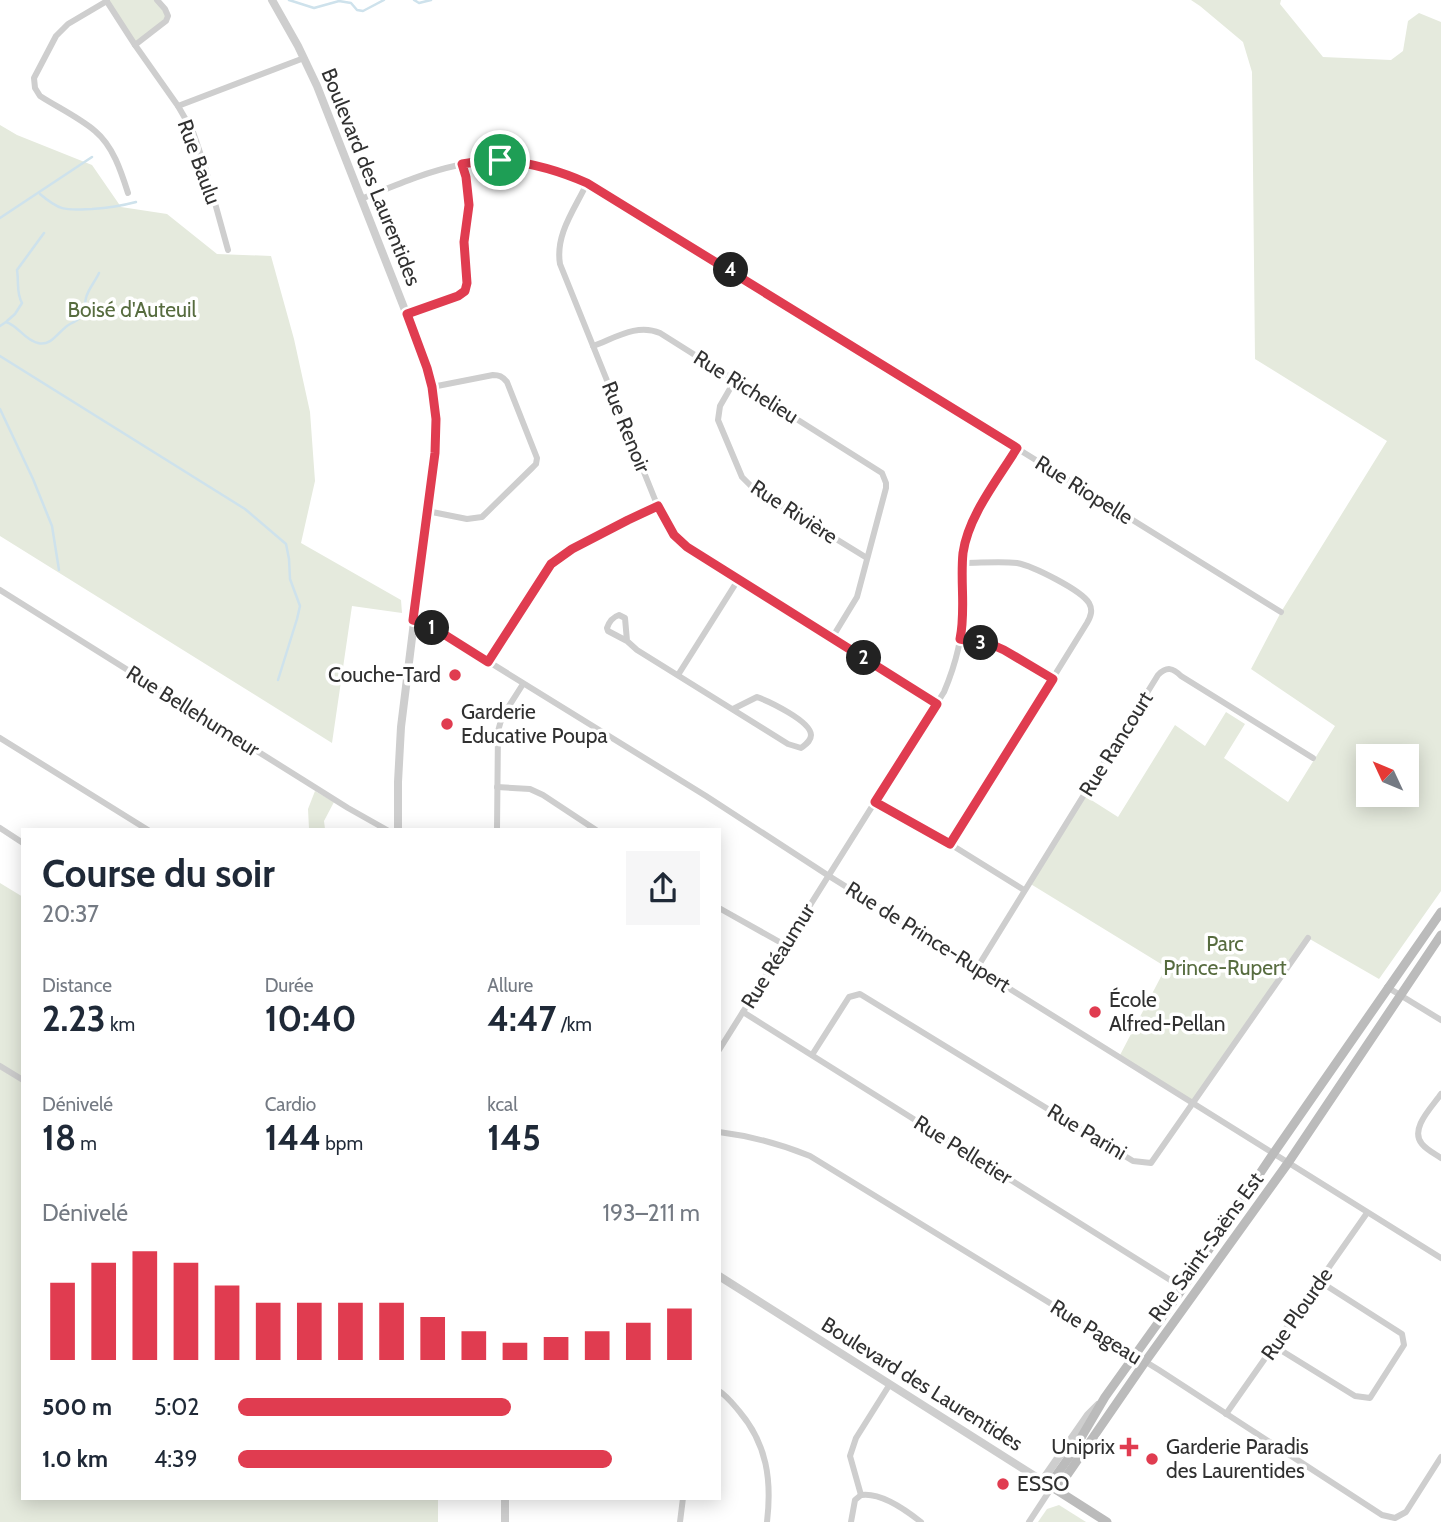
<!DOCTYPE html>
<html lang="fr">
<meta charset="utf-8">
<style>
body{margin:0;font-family:Cabin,sans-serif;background:#f6f6f7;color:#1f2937;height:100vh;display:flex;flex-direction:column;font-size:26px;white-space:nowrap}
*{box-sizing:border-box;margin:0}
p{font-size:23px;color:#747a83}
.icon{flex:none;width:38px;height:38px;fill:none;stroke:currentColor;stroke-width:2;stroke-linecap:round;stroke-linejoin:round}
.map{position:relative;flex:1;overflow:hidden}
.details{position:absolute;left:21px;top:828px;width:700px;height:672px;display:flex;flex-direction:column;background:#fff;border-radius:0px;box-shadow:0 4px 18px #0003}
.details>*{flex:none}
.needle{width:46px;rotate:314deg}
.tools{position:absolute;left:1356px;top:744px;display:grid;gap:14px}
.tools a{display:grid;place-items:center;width:63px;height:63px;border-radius:0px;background:#fff;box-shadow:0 4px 18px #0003;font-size:35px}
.pin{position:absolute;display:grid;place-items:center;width:60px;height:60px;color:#fff;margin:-30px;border:4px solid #fff;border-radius:50%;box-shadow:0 2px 7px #0007}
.km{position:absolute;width:35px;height:35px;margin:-18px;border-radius:50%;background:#222;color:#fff;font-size:19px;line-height:35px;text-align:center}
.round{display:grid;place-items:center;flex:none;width:74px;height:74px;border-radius:0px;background:#f6f6f7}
.overview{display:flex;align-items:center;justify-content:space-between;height:119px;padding:0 21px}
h1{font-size:38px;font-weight:700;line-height:52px}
.stats{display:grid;grid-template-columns:repeat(3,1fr);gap:10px;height:119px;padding:7px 21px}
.stats div{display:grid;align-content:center}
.stats b{font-size:35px;font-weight:700}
.stats small{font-size:19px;font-weight:400}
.stats p{font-size:19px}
.chart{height:196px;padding:14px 21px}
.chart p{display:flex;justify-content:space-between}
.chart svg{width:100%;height:126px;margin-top:7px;stroke:#e03c50;stroke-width:6}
ul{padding:0 21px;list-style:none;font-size:23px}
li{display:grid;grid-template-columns:112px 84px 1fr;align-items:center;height:52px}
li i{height:18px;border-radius:9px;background:#e03c50}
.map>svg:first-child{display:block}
.green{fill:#e5eadd;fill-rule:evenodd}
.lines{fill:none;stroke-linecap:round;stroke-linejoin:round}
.stream{stroke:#cee2ec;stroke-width:2.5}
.minor{stroke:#cecece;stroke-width:6}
.tertiary{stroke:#cecece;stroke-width:8}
.secondary{stroke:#bbb;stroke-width:9}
.route-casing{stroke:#fff;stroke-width:14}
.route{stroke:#e03c50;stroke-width:9}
.poi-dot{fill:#e03c50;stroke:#fff;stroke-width:2.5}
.labels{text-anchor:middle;stroke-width:7;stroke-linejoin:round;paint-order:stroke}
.street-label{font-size:21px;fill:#313131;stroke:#fff}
.park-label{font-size:21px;fill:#576c3f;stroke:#fff}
.poi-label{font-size:21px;fill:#313131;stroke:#fff;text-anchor:start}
</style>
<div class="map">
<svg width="1441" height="1522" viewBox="0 0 1441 1522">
<rect width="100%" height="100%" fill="#fff"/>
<g class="green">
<path d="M106 0H157L168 16 135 45Z"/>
<path d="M1191 0H1281L1280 4 1323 57 1391 60 1403 51 1408 21 1419 13 1441 22V891L1379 979 1308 938 1193 1103 1119 1057 1166 967 1029 883 1085 796 1118 817 1175 725 1205 746 1226 712 1245 724 1224 758 1288 802 1335 726 1251 669 1281 612 1387 441 1255 359 1252 72 1243 42 1200 6ZM1368 756H1407V794H1368Z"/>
<path d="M0 125 17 135 92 165 121 207 167 214 217 254 271 256 294 339 310 412 315 481 301 543 401 600 402 613 352 606 332 743 0 536Z"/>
<path d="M315 791 334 802 324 821 325 829H309L308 809Z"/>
<path d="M0 883 23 897V1498H438V1522H0Z"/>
<path d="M1059 1505 1086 1522H1038L1047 1509Z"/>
</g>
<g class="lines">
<g class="stream">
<path d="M289 0 314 8 339 1 351 3 357 10 363 11 384 0"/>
<path d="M414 0 419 3 431 0"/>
<path d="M40 194C61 212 66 210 92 209 107 208 121 206 136 202"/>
<path d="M0 218 92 157"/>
<path d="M7 321 15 314 22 303C16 293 19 281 17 270L44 233"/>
<path d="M0 326 6 322C19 326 24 340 38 343 52 347 60 329 70 324 75 321 80 320 83 314 87 309 84 304 86 298 88 289 95 282 99 273"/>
<path d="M0 356 245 509 286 544 289 559 290 579 300 606 297 619 278 680"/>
<path d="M0 409 33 479 52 526 59 570"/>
</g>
<g class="minor">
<path d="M106 0 135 45 178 106 193 132 205 167 228 250"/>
<path d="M107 1 68 24 56 36 34 78 35 88 40 96C57 107 80 118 95 131 113 146 121 171 128 193"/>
<path d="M135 45 166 21 168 16 165 9 157 0"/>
<path d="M178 106 304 58"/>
<path d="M587 183C575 209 555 234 560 264L658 507 674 535 687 547 937 704"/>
<path d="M361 199C424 174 471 151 540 166 578 173 610 197 643 217 684 242 725 266 765 292 937 398 1109 505 1281 612"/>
<path d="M407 314 458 296 465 291 467 283 464 242 469 205 466 177 462 164"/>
<path d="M593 346C615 338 637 323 660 333L882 473 886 483V488L857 597 832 638"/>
<path d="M735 380 720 406 718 420 742 477 753 488 867 558"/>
<path d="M427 511 467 519 482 517 531 469 536 464 537 458 507 382C502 376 499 375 493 375L432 387"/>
<path d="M0 590 348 808 387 830"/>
<path d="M413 620 426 623 706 796 829 876 1441 1258"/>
<path d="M960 639 995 646 1004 650 1053 679"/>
<path d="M627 641 625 618 619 615C613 617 609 622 607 628L608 631 627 641 637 650 788 744 801 748C806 744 811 741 811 735 811 721 768 701 757 697L733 709"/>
<path d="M488 662 551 564 573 549 628 520 658 507"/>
<path d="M678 675 738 580"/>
<path d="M0 738 148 830"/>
<path d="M497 787 530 789 543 795 596 830"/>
<path d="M875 802 950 844 1024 890"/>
<path d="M0 828 23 843"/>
<path d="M497 830 498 731 502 717 523 684"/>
<path d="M950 844 1087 623C1091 616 1093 610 1089 603 1081 590 1033 566 1017 563 1000 561 981 563 962 563"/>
<path d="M719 908 785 945"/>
<path d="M977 968 1158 675C1167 666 1173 668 1181 676L1313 758"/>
<path d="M1387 987 1441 1020"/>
<path d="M743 1012 1183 1288"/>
<path d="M719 1050 944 692C955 666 963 637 963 608 964 585 959 561 966 538 976 506 999 476 1017 448"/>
<path d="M812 1055 849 997 860 994 1133 1161 1151 1163 1308 938"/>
<path d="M0 1066 23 1080"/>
<path d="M1441 1094C1432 1107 1409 1129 1422 1144 1427 1150 1435 1154 1441 1158"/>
<path d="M719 1132C751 1136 780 1144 810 1156L1159 1370 1382 1515 1395 1518 1406 1512 1441 1457"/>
<path d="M1274 1346 1355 1396 1370 1398 1404 1345 1402 1334 1319 1281"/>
<path d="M890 1384 856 1438 850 1456 861 1495C880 1492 906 1510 921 1522"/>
<path d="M719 1391C727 1396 733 1404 739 1411 767 1444 772 1480 767 1522"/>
<path d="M1226 1414 1367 1213"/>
<path d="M680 1522 683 1498"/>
<path d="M851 1522 855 1500 861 1495"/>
<path d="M1029 1522 1052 1487"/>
</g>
<g class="tertiary">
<path d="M272 0 298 46 317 86 423 356C433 385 437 414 436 444L401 727 398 782V830"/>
<path d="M719 1276 1052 1487"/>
<path d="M1042 1481 1088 1415 1098 1405"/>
<path d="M505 1498V1522"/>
</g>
<g class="secondary">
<path d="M1052 1487 1055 1477 1072 1453 1105 1397 1183 1288 1273 1154 1441 912"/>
<path d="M1052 1487 1063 1481 1145 1362 1288 1163 1441 935"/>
<path d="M1052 1487 1107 1522"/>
</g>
</g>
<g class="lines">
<defs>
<path id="route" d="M488 160C523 160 555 169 587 183L1017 448C998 479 968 516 963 553 960 582 966 611 960 639L995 646 1004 650 1053 679 950 844 875 802 937 704 687 547 674 535 658 506 628 520 572 549 551 564 488 662 426 623 413 620 435 453 436 419 432 387 427 368 407 314 458 296 465 291 467 283 464 242 469 205 466 177 462 164Z"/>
</defs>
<use href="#route" class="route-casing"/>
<use href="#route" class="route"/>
</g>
<g class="poi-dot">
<circle cx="455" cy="675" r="7"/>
<circle cx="447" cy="724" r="7"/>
<circle cx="1095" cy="1012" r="7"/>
<path d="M1125.5 1436.5h7v7h7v7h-7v7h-7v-7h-7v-7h7z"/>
<circle cx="1152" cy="1459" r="7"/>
<circle cx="1003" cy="1484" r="7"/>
</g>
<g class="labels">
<g class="street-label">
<text transform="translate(199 162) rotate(70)" y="7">Rue Baulu</text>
<text transform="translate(371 177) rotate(68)" y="7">Boulevard des Laurentides</text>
<text transform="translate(746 387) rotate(32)" y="7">Rue Richelieu</text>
<text transform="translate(626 427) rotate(68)" y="7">Rue Renoir</text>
<text transform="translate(1084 490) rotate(32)" y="7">Rue Riopelle</text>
<text transform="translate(794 512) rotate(33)" y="7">Rue Rivière</text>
<text transform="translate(193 711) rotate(32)" y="7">Rue Bellehumeur</text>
<text transform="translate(1116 744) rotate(-58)" y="7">Rue Rancourt</text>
<text transform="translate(928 937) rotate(32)" y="7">Rue de Prince-Rupert</text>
<text transform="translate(778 956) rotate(-58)" y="7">Rue Réaumur</text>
<text transform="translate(1087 1132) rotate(31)" y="7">Rue Parini</text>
<text transform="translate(963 1150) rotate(32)" y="7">Rue Pelletier</text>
<text transform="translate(1206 1247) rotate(-54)" y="7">Rue Saint-Saëns Est</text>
<text transform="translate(1297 1314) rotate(-55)" y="7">Rue Plourde</text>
<text transform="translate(1096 1332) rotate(32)" y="7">Rue Pageau</text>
<text transform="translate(922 1384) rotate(32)" y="7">Boulevard des Laurentides</text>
</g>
<g class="park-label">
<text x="132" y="317">Boisé d'Auteuil</text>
<text x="1225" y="951">Parc<tspan x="1225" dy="24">Prince-Rupert</tspan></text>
</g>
<g class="poi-label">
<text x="441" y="682" text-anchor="end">Couche-Tard</text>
<text x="461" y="719">Garderie<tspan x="461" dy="24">Educative Poupa</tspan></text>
<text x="1109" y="1007">École<tspan x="1109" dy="24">Alfred-Pellan</tspan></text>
<text x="1115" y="1454" text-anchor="end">Uniprix</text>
<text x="1166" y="1454">Garderie Paradis<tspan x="1166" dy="24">des Laurentides</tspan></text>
<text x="1017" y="1491">ESSO</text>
</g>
</g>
</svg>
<div class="tools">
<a><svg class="needle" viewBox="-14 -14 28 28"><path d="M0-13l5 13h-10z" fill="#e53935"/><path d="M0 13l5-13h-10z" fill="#747a83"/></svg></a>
</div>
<div class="pin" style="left:500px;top:160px;background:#1e9e55"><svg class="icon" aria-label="arrive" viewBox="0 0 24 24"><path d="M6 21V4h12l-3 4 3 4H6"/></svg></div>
<b class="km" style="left:432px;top:628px">1</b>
<b class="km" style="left:864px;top:658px">2</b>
<b class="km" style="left:981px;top:643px">3</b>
<b class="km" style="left:731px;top:270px">4</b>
<section class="details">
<div class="overview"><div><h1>Course du soir</h1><p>20:37</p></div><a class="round"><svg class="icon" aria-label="share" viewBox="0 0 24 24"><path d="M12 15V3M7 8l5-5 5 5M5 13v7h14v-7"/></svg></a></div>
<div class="stats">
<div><p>Distance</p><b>2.23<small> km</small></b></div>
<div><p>Durée</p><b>10:40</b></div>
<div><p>Allure</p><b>4:47<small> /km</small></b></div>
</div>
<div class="stats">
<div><p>Dénivelé</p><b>18<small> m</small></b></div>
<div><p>Cardio</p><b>144<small> bpm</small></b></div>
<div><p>kcal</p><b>145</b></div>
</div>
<div class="chart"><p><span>Dénivelé</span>193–211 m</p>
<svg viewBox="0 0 160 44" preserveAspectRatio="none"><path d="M5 44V17M15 44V10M25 44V6M35 44V10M45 44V18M55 44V24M65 44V24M75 44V24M85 44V24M95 44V29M105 44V34M115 44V38M125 44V36M135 44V34M145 44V31M155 44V26"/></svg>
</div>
<ul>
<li><b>500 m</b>5:02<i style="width:59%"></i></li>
<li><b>1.0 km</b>4:39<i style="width:81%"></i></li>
</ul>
</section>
</div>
